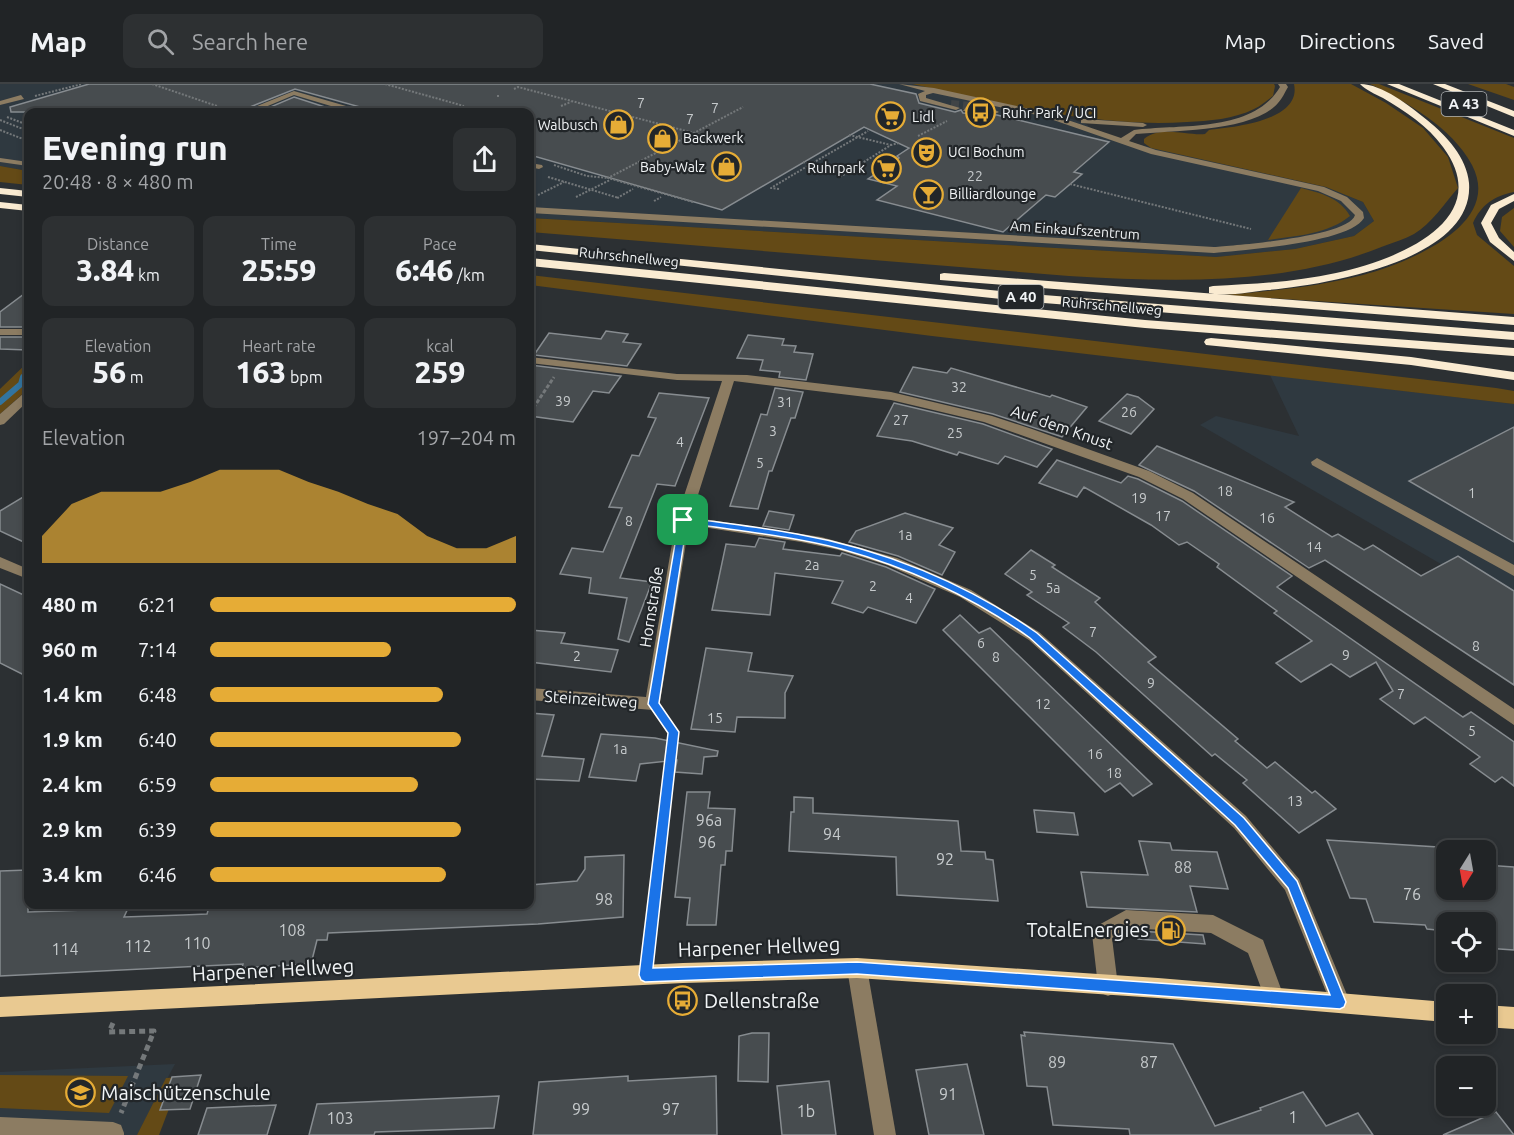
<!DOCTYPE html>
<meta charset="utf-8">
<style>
body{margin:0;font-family:Ubuntu,sans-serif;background:#2d3032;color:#f1f3f6;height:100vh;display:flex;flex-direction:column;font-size:22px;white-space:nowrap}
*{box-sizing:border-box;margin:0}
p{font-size:20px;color:#a2a4a7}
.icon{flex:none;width:33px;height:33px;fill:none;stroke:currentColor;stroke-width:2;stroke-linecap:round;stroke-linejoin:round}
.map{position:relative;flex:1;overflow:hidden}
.sheet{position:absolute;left:24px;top:24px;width:510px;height:801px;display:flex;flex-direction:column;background:#212426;border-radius:12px;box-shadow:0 3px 9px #0003,0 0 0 2px #3e4143}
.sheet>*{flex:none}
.needle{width:39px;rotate:191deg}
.tools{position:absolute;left:1436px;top:756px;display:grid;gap:12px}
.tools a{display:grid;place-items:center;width:60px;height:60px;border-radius:12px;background:#212426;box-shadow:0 3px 9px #0003,0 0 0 2px #3e4143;font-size:30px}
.pin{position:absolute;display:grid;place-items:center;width:51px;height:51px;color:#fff;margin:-26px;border-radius:12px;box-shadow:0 3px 9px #0006}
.round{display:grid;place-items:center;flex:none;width:63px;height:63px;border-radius:12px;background:#2d3032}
.head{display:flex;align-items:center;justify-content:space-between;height:102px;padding:0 18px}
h1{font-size:33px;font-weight:800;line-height:45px}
.metrics{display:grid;grid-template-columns:repeat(3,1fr);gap:9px;height:102px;padding:6px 18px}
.metrics div{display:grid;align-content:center;border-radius:12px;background:#2d3032;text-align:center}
.metrics b{font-size:30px;font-weight:800}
.metrics small{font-size:16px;font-weight:400}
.metrics p{font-size:16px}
.chart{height:168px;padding:12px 18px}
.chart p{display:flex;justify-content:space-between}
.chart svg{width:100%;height:108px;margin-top:6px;fill:#e6ac36;opacity:.7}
ul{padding:0 18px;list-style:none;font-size:20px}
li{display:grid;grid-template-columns:96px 72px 1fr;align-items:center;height:45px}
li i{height:15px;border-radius:8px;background:#e6ac36}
header{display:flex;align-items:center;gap:36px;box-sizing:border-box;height:84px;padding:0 30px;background:#212426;border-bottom:2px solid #3e4143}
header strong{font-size:28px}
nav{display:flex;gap:33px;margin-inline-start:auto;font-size:21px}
.search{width:420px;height:54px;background:#2d3032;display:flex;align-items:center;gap:15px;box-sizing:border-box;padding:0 21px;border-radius:12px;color:#a2a4a7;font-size:22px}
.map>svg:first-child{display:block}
.built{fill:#2f3940}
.green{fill:#644a16}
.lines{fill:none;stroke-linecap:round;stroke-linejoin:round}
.stream{stroke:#32749f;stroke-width:6}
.building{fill:#474c4f;stroke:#878c90;stroke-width:1.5}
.minor-tunnel{stroke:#404446;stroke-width:8;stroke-dasharray:8 4;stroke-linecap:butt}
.path-far3{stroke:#74787a;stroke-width:2;stroke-dasharray:2 1.5;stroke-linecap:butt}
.path-far2{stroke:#74787a;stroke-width:3;stroke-dasharray:4 2;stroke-linecap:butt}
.path-far1{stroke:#74787a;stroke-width:4;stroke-dasharray:4.5 3;stroke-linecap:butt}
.path{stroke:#74787a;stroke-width:5;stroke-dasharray:6 4;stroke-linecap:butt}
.minor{fill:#8c7c62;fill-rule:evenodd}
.major{fill:#e9c991;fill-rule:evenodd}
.highway{fill:#faebd1;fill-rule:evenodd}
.route{fill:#1a73e8;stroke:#fff;stroke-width:1.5;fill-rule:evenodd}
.labels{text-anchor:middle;stroke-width:4.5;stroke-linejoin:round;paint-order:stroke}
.number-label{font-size:14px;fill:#c6cacc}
.far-poi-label{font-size:14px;fill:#f1f4f6;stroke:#222629;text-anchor:start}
.far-street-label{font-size:14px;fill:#f1f4f6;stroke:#222629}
.shield{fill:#222629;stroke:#b3b6b8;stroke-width:1.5}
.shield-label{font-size:15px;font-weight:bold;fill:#f1f4f6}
.street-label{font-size:16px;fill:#f1f4f6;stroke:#222629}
.near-number-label{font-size:16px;fill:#c6cacc}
.near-poi-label{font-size:20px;fill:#f1f4f6;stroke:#222629;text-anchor:start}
.near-street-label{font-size:20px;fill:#f1f4f6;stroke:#222629}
</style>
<header>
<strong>Map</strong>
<div class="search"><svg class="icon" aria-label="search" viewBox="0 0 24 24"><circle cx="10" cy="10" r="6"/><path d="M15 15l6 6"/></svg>Search here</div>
<nav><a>Map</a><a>Directions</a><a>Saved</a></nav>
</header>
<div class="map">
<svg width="1514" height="1051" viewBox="0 0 1514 1051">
<rect width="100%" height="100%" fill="#2c3033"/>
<g class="built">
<path d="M0 0H912L1055 29 1086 40 1101 52 1326 103 1363 118 1374 137 1354 152 1295 165 1216 173 530 134V28H28V87L0 82Z"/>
<path d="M1270 291 1514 320V526L1441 480 1200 341 1216 332 1299 352Z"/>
<path d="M175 980 137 1051H0V988Z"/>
</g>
<g class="green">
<path d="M912 0H1274L1275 2 1273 12C1267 16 1261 22 1254 25 1234 35 1209 37 1187 38 1094 44 1003 19 912 0Z"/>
<path d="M1294 0H1351L1386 19 1423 44 1448 73 1458 104C1445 119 1431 140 1414 150 1405 155 1394 158 1384 162 1286 202 1174 198 1069 192L530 148V134L1216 173 1295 165 1354 152 1374 137 1363 118 1326 103 1151 64 1144 59V55C1160 41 1188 52 1205 50L1209 46C1234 43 1302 37 1294 0Z"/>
<path d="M1370 0H1379L1514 54V108C1494 112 1481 121 1473 139L1477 151 1514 182V230L1223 211C1270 207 1317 203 1363 191 1406 179 1504 142 1472 81 1451 42 1407 19 1370 0Z"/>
<path d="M1468 0H1506L1514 3V16Z"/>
<path d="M0 82 28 87V101L0 98Z"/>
<path d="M1301 104C1321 109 1340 114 1350 132 1328 150 1296 152 1268 156Z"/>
<path d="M1514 124V163L1500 147 1502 133Z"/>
<path d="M530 191 1496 304 1514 307V320L932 252 530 201Z"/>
<path d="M28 278V305L0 330V305Z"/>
<path d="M0 991 128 992 109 1029 0 1024Z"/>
<path d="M181 993 159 1051H137L166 994Z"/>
</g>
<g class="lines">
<path class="stream" d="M0 318 21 300 23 293"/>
</g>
<g class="building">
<path d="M89 0H870L916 10 919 19 955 28 961 26 963 29 997 31 1109 58 1074 88 1082 90 1055 113 1046 111 1003 148 877 116 897 102 868 95 899 74 897 72 909 64 864 43 722 126 530 71V28H378L295 5 250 23 257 28H11L10 23Z"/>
<path d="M294 13 328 24 314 28H271L268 24Z"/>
<path d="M28 207V243H0V228Z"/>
<path d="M606 247 628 250 623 258 641 260 627 282 534 271 549 249 601 255Z"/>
<path d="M748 251 784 255 782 261 796 262 794 268 813 270 806 296 779 293 780 288 760 286 763 276 737 274Z"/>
<path d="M0 253H28V266L0 265Z"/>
<path d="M530 281 621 292 609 309 593 307 573 338 530 332Z"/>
<path d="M913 283 947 289 951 284 1050 313 1052 311 1087 323 1062 353 993 330 900 308Z"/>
<path d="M775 304 803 308 795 334H791L772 387H769L758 425 730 422 761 330 767 331Z"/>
<path d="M659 309 709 314 675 402 657 400 620 494 652 498 629 558 618 555 627 514 589 509 591 494 560 490 572 464 603 468 622 424 609 423 632 371 639 372 656 334 648 333Z"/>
<path d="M1127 310 1138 313 1154 325 1131 350 1099 337Z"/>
<path d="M894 319 983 340 1052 365 1037 383 1005 372 998 380 959 368 957 371 912 357 877 352Z"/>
<path d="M1514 343V458L1409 397Z"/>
<path d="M1157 362 1294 418 1285 423 1332 453 1338 450 1364 466 1373 461 1421 492 1458 472 1514 507V601L1325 476 1309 484 1194 407 1139 381Z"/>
<path d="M1057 376 1121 399 1128 392 1138 395 1182 417 1292 492 1277 503 1463 633 1471 628 1514 658V702L1502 693 1495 698 1470 680 1480 673 1425 633 1414 640 1380 615 1393 607 1376 578 1350 593 1331 580 1301 598 1276 579 1312 557 1274 529 1277 527 1217 483 1219 480 1187 458 1179 461 1151 441 1084 403 1077 413 1039 399Z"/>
<path d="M28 410V460L0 447V427Z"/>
<path d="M769 427 794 431 789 446 763 442Z"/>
<path d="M905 429 953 444 939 461 955 468 942 491 898 472 849 458 856 447Z"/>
<path d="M759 454 785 458 783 465 840 472 842 469 886 483 935 505 916 539 868 523 863 529 832 519 843 497 775 489 770 531 712 526 726 460 755 463Z"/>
<path d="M1031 466 1055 481 1052 483 1100 514 1095 518 1156 573 1148 578 1238 655 1235 657 1267 684 1275 678 1312 709 1315 707 1336 725 1299 749 1243 699 1247 696 1215 670 1212 672 1096 568 1063 543 1069 539 1027 511 1032 508 1005 490Z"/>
<path d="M0 500 28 513V593L0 579Z"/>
<path d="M960 531 979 549 990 544 1152 700 1133 712 1120 699 1105 708 943 546Z"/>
<path d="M530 546 565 549 561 559 618 566 611 588 530 578Z"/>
<path d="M706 564 752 569 748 587 793 592 785 609V634L737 633 735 648 691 645Z"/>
<path d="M530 629 554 631 542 672 584 675 579 697 530 695Z"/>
<path d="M601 650 655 654 718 667 717 672 704 673 702 690 675 688 677 676 640 680 636 697 589 693Z"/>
<path d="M687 708H710L708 724 735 725 732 767H726L725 781H721L716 841H687L690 814 675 813Z"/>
<path d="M794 713 813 714V729L958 737 961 767 985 768 986 775 993 776 998 817 897 811 896 773 789 767 791 728H794Z"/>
<path d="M1034 726 1074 729 1078 751 1037 748Z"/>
<path d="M1327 756 1438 763 1446 781V806H1485V781L1514 783V866L1485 864V838H1446V847L1427 845 1425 841 1374 838 1366 815 1350 814Z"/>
<path d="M1139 757 1170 759 1172 766 1217 768 1228 805 1190 802 1197 828 1087 823 1081 788 1148 791Z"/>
<path d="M624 771 623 833 538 840 328 849 327 856H317L311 880 242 884 243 880 0 892V787L28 786V828L85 826 88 820H130L124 833 183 831 207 830 210 820H530V801L577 797 585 785V773Z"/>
<path d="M1137 847 1203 851 1205 860 1138 855Z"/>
<path d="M1024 948 1173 960 1215 1042 1261 1026 1260 1024 1303 1008 1326 1042 1358 1029 1373 1051H1130L1129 1045 1053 1041 1047 1003 1027 1002 1021 951 1025 952Z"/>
<path d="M752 949H769L768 998 738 997 739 952Z"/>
<path d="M967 980 984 1051H929L916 986Z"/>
<path d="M201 991 190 1025 160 1026 172 993Z"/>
<path d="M628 992V997L716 992 717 1051H533L539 998Z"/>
<path d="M829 997 836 1051H782L777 1002Z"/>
<path d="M499 1012 494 1044 375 1048 374 1051H309L317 1020Z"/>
<path d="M276 1021 267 1051H198L207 1024Z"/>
<path d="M1496 1028 1514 1051H1443Z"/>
</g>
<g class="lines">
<path class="minor-tunnel" d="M951 20 971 22"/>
<g class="path-far3">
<path d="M152 0 217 22"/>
<path d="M385 0 464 22"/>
<path d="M514 5 518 3 694 49 743 23"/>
<path d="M35 12 82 0"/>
<path d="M497 12H500"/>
<path d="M561 22 571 18"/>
<path d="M465 24 468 25"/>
<path d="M7 33 28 41"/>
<path d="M0 36 28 47"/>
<path d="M0 46 28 57"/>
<path d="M849 51 891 61"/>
<path d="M918 52 947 37"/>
<path d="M803 78 811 80 868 47"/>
<path d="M554 81 587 92 608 94"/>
<path d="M548 93 619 114"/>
<path d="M840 93 891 61 899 59"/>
<path d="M1070 100 1251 145"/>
<path d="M779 105 771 104 811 80 847 89"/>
<path d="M538 111 564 98"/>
<path d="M576 113 610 96"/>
<path d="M617 114 633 105"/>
<path d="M654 117 661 113"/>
<path d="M693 118 608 94 694 49 702 52"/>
</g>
<path class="path-far2" d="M530 329 554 293"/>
<path class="path-far1" d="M663 633 673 648 663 733"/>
<g class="path">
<path d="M648 869 664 731"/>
<path d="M113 939 109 948 154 947 121 1029"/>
</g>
<g class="minor">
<path d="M899 0 934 4 1044 28 1121 54 1134 46C1181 40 1253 49 1280 3L1278 0H1286L1288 3C1285 8 1282 15 1278 19 1253 48 1173 46 1136 50L1129 57 1156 66 1324 103 1347 113 1363 128 1364 134C1350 159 1243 166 1214 169L530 129V123L1214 163C1237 161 1349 153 1355 131L1341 117 1318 107 1151 70 1042 32 933 9 926 11V14L960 24 956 26 920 17 918 10 925 7Z"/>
<path d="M294 7 360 26 361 28H351L294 11 263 24 269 28H261L252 24Z"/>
<path d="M21 11 24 15 0 21V17Z"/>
<path d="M966 23 995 26 999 28 995 30 963 27Z"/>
<path d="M1084 35 1143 39 1147 41 1143 43 1081 39V35Z"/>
<path d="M0 74 28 78V82L0 78Z"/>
<path d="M530 79 542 81 543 83 539 85 530 83Z"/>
<rect x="0" y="245" width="28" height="6"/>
<path d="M530 273 677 290 747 291 891 308 992 332 1032 345 1149 387 1193 409 1514 625V641L1183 415 1139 393 984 338 891 316 734 297 691 433 821 453 897 474 971 506 1039 548 1246 732 1299 795 1350 918 1347 925 1340 928 1333 925 1285 806 1234 744 1029 556 960 513 887 481 839 466 801 458 689 441 659 624 653 626 530 616V604L646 613 676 436 722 297 677 296 530 279Z"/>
<path d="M28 307V317L4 340 0 341V330L24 309Z"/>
<path d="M1317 374 1514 481V492L1312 381 1311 378Z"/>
<path d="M0 473 28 485V495L0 484Z"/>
<path d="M1126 826 1213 831 1263 856 1284 913 1281 920 1274 923 1267 920 1248 869 1211 849 1129 844 1112 854 1118 902 1115 909 1108 912 1101 909 1098 902 1092 850 1095 843Z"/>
<path d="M857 874 864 877 867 884 896 1051H874L847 884 850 877Z"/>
<path d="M0 1033 113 1038 121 1041 124 1049V1051H0Z"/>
</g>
<g class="major">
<path d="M857 874 1158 894 1446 918V938L1158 914 857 894 683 899 0 933V913L683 879Z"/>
<path d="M1485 921 1514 923V945L1485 943Z"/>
</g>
<g class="highway">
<path d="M1360 0C1382 0 1410 22 1427 36 1446 51 1467 74 1469 99 1475 177 1324 201 1268 206 1250 208 1226 213 1209 209V203L1213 202C1254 200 1295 198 1336 189 1394 177 1498 137 1443 63 1428 42 1405 27 1383 14 1375 10 1366 6 1360 0Z"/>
<path d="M1387 0H1399L1514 46V52Z"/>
<path d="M1433 0H1445L1514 27V33Z"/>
<path d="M0 104 28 107V113L0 110Z"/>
<path d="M1514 110V117L1499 125 1491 139 1499 154 1514 168V177L1490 158 1481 139 1491 121Z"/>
<path d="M0 118 28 121V127L0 124Z"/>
<path d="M530 160 1031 210 1514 248V256L1031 218 530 166Z"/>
<path d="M530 174 1145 236 1514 264V272L1145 244 530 182Z"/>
<path d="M944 189 1514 233V241L940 196V190Z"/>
<path d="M1211 254 1411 273 1514 288V296L1411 281 1206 261 1204 258 1206 255Z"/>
</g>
</g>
<path class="route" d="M683 433C721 439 759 443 797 450 883 465 966 499 1037 549L1244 734 1297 797 1346 918 1344 923 1340 925 857 890 645 898 641 896 639 891 668 649 648 620 679 436ZM687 439C738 447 791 452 841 465 909 484 973 513 1030 554L1235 741 1288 804 1330 911 857 878 653 884 679 648 659 619Z"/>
<defs>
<symbol id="bus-ring" viewBox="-11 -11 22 22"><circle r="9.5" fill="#222629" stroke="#e6ac36" stroke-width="1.5"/><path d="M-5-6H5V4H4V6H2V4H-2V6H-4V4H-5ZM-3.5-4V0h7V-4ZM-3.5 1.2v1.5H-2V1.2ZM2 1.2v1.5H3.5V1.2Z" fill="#e6ac36"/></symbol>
<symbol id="supermarket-ring" viewBox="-11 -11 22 22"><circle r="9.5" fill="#222629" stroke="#e6ac36" stroke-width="1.5"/><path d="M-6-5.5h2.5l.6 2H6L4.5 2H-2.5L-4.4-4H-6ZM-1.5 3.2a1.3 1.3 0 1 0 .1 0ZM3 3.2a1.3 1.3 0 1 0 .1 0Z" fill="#e6ac36"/></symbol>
<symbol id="shop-ring" viewBox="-11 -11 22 22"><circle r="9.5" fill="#222629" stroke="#e6ac36" stroke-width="1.5"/><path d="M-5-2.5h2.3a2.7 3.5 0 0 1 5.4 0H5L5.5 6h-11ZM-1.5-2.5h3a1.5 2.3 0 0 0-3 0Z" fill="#e6ac36"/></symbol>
<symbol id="theatre-ring" viewBox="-11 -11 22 22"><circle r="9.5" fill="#222629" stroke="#e6ac36" stroke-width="1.5"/><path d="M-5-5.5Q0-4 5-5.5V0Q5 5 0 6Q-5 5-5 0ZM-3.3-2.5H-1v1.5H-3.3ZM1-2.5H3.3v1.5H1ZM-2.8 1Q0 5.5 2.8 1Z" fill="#e6ac36"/></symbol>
<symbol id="bar-ring" viewBox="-11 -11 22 22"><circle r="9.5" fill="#222629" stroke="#e6ac36" stroke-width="1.5"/><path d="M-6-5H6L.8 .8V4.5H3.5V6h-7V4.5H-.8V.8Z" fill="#e6ac36"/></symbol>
<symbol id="fuel-ring" viewBox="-11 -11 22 22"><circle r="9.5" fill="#222629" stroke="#e6ac36" stroke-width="1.5"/><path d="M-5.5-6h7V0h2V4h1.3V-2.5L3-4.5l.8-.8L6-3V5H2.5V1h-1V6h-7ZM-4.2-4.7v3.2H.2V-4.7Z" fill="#e6ac36"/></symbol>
<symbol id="school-ring" viewBox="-11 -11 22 22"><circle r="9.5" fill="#222629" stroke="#e6ac36" stroke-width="1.5"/><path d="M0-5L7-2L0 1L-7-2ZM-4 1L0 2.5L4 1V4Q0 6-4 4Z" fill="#e6ac36"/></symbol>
</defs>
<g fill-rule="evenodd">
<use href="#bus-ring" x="964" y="12" width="33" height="33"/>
<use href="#supermarket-ring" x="874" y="16" width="33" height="33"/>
<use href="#shop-ring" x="602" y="24" width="33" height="33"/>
<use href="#shop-ring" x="646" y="38" width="33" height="33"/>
<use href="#theatre-ring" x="910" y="52" width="33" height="33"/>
<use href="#shop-ring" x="710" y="66" width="33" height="33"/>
<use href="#supermarket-ring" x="870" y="68" width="33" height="33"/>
<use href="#bar-ring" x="912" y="94" width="33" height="33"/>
<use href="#fuel-ring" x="1154" y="830" width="33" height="33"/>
<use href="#bus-ring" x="666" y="900" width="33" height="33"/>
<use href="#school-ring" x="64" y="992" width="33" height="33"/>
</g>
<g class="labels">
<g class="number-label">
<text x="641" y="24">7</text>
<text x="715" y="29">7</text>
<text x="690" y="40">7</text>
<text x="975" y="97">22</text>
<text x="959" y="308">32</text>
<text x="563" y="322">39</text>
<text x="785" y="323">31</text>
<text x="1129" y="333">26</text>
<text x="901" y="341">27</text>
<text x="773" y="352">3</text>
<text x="955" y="354">25</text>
<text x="680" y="363">4</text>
<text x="760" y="384">5</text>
<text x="1225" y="412">18</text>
<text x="1472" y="414">1</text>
<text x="1139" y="419">19</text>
<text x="1163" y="437">17</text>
<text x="1267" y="439">16</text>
<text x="629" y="442">8</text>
<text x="905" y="456">1a</text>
<text x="1314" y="468">14</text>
<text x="812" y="486">2a</text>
<text x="1033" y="496">5</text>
<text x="873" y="507">2</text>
<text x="1053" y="509">5a</text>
<text x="909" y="519">4</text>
<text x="1093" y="553">7</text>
<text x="981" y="564">6</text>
<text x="1476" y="567">8</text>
<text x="1346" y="576">9</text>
<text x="577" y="577">2</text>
<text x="996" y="578">8</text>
<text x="1151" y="604">9</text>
<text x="1401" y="615">7</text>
<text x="1043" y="625">12</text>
<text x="715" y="639">15</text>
<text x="1472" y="652">5</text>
<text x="620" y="670">1a</text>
<text x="1095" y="675">16</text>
<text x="1114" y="694">18</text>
<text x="1295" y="722">13</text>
</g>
<g class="far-poi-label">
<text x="1002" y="34">Ruhr Park / UCI</text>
<text x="912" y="38">Lidl</text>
<text x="598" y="46" text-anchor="end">Walbusch</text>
<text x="683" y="59">Backwerk</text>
<text x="948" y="73">UCI Bochum</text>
<text x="705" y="88" text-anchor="end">Baby-Walz</text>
<text x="865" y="89" text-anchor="end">Ruhrpark</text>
<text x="949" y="115">Billiardlounge</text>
</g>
<g class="far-street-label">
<text transform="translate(1075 146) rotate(4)" y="5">Am Einkaufszentrum</text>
<text transform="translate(629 173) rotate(6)" y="5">Ruhrschnellweg</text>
<text transform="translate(1112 222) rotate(5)" y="5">Ruhrschnellweg</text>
</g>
<g class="shield">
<rect x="1441.5" y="8" width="45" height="24" rx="4.5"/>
<rect x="998.5" y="201" width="45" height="24" rx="4.5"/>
</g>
<g class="shield-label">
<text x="1464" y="25">A 43</text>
<text x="1021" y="218">A 40</text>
</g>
<g class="street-label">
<text transform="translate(1062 343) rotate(19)" y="6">Auf dem Knust</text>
<text transform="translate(651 523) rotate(-81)" y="6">Hornstraße</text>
<text transform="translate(591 615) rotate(4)" y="6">Steinzeitweg</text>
</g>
<g class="near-number-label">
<text x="709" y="742">96a</text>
<text x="832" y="756">94</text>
<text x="707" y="764">96</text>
<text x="945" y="781">92</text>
<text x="1183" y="789">88</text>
<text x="1412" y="816">76</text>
<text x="604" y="821">98</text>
<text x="292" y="852">108</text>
<text x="197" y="865">110</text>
<text x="138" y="868">112</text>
<text x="65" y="871">114</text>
<text x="1057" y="984">89</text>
<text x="1149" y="984">87</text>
<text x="948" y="1016">91</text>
<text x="581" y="1031">99</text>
<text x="671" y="1031">97</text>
<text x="806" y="1033">1b</text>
<text x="1293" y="1039">1</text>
<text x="340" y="1040">103</text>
</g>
<g class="near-poi-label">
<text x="1149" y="853" text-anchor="end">TotalEnergies</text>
<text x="704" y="924">Dellenstraße</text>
<text x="101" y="1016">Maischützenschule</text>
</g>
<g class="near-street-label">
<text transform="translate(759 863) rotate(-2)" y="7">Harpener Hellweg</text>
<text transform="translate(273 886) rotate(-3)" y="7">Harpener Hellweg</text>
</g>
</g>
</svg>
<div class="tools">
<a><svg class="needle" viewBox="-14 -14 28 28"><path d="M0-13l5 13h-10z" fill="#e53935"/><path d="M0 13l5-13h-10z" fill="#a2a4a7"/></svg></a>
<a><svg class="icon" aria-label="locate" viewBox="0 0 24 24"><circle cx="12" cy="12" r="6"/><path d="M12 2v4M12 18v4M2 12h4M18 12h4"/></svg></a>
<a>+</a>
<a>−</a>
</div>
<div class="pin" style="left:683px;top:436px;background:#1e9e55"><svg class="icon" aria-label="arrive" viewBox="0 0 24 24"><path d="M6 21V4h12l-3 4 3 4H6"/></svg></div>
<section class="sheet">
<div class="head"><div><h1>Evening run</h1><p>20:48 · 8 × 480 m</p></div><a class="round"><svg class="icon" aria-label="share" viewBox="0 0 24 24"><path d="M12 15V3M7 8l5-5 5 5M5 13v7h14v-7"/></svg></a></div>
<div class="metrics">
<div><p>Distance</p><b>3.84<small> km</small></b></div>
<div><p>Time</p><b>25:59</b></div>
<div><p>Pace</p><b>6:46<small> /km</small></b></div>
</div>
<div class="metrics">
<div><p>Elevation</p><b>56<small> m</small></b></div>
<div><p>Heart rate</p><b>163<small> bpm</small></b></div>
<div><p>kcal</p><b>259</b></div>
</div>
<div class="chart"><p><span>Elevation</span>197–204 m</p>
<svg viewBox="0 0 160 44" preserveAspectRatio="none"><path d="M0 44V33L10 20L20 15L30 15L40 15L50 11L60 6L70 6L80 6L90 11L100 15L110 20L120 24L130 33L140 38L150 38L160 33V44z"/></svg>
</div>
<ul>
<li><b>480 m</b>6:21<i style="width:100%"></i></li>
<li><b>960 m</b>7:14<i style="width:59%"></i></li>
<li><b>1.4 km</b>6:48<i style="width:76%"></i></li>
<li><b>1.9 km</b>6:40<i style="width:82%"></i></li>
<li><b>2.4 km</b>6:59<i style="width:68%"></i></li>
<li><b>2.9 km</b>6:39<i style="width:82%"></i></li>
<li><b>3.4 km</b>6:46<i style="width:77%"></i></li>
</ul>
</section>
</div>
